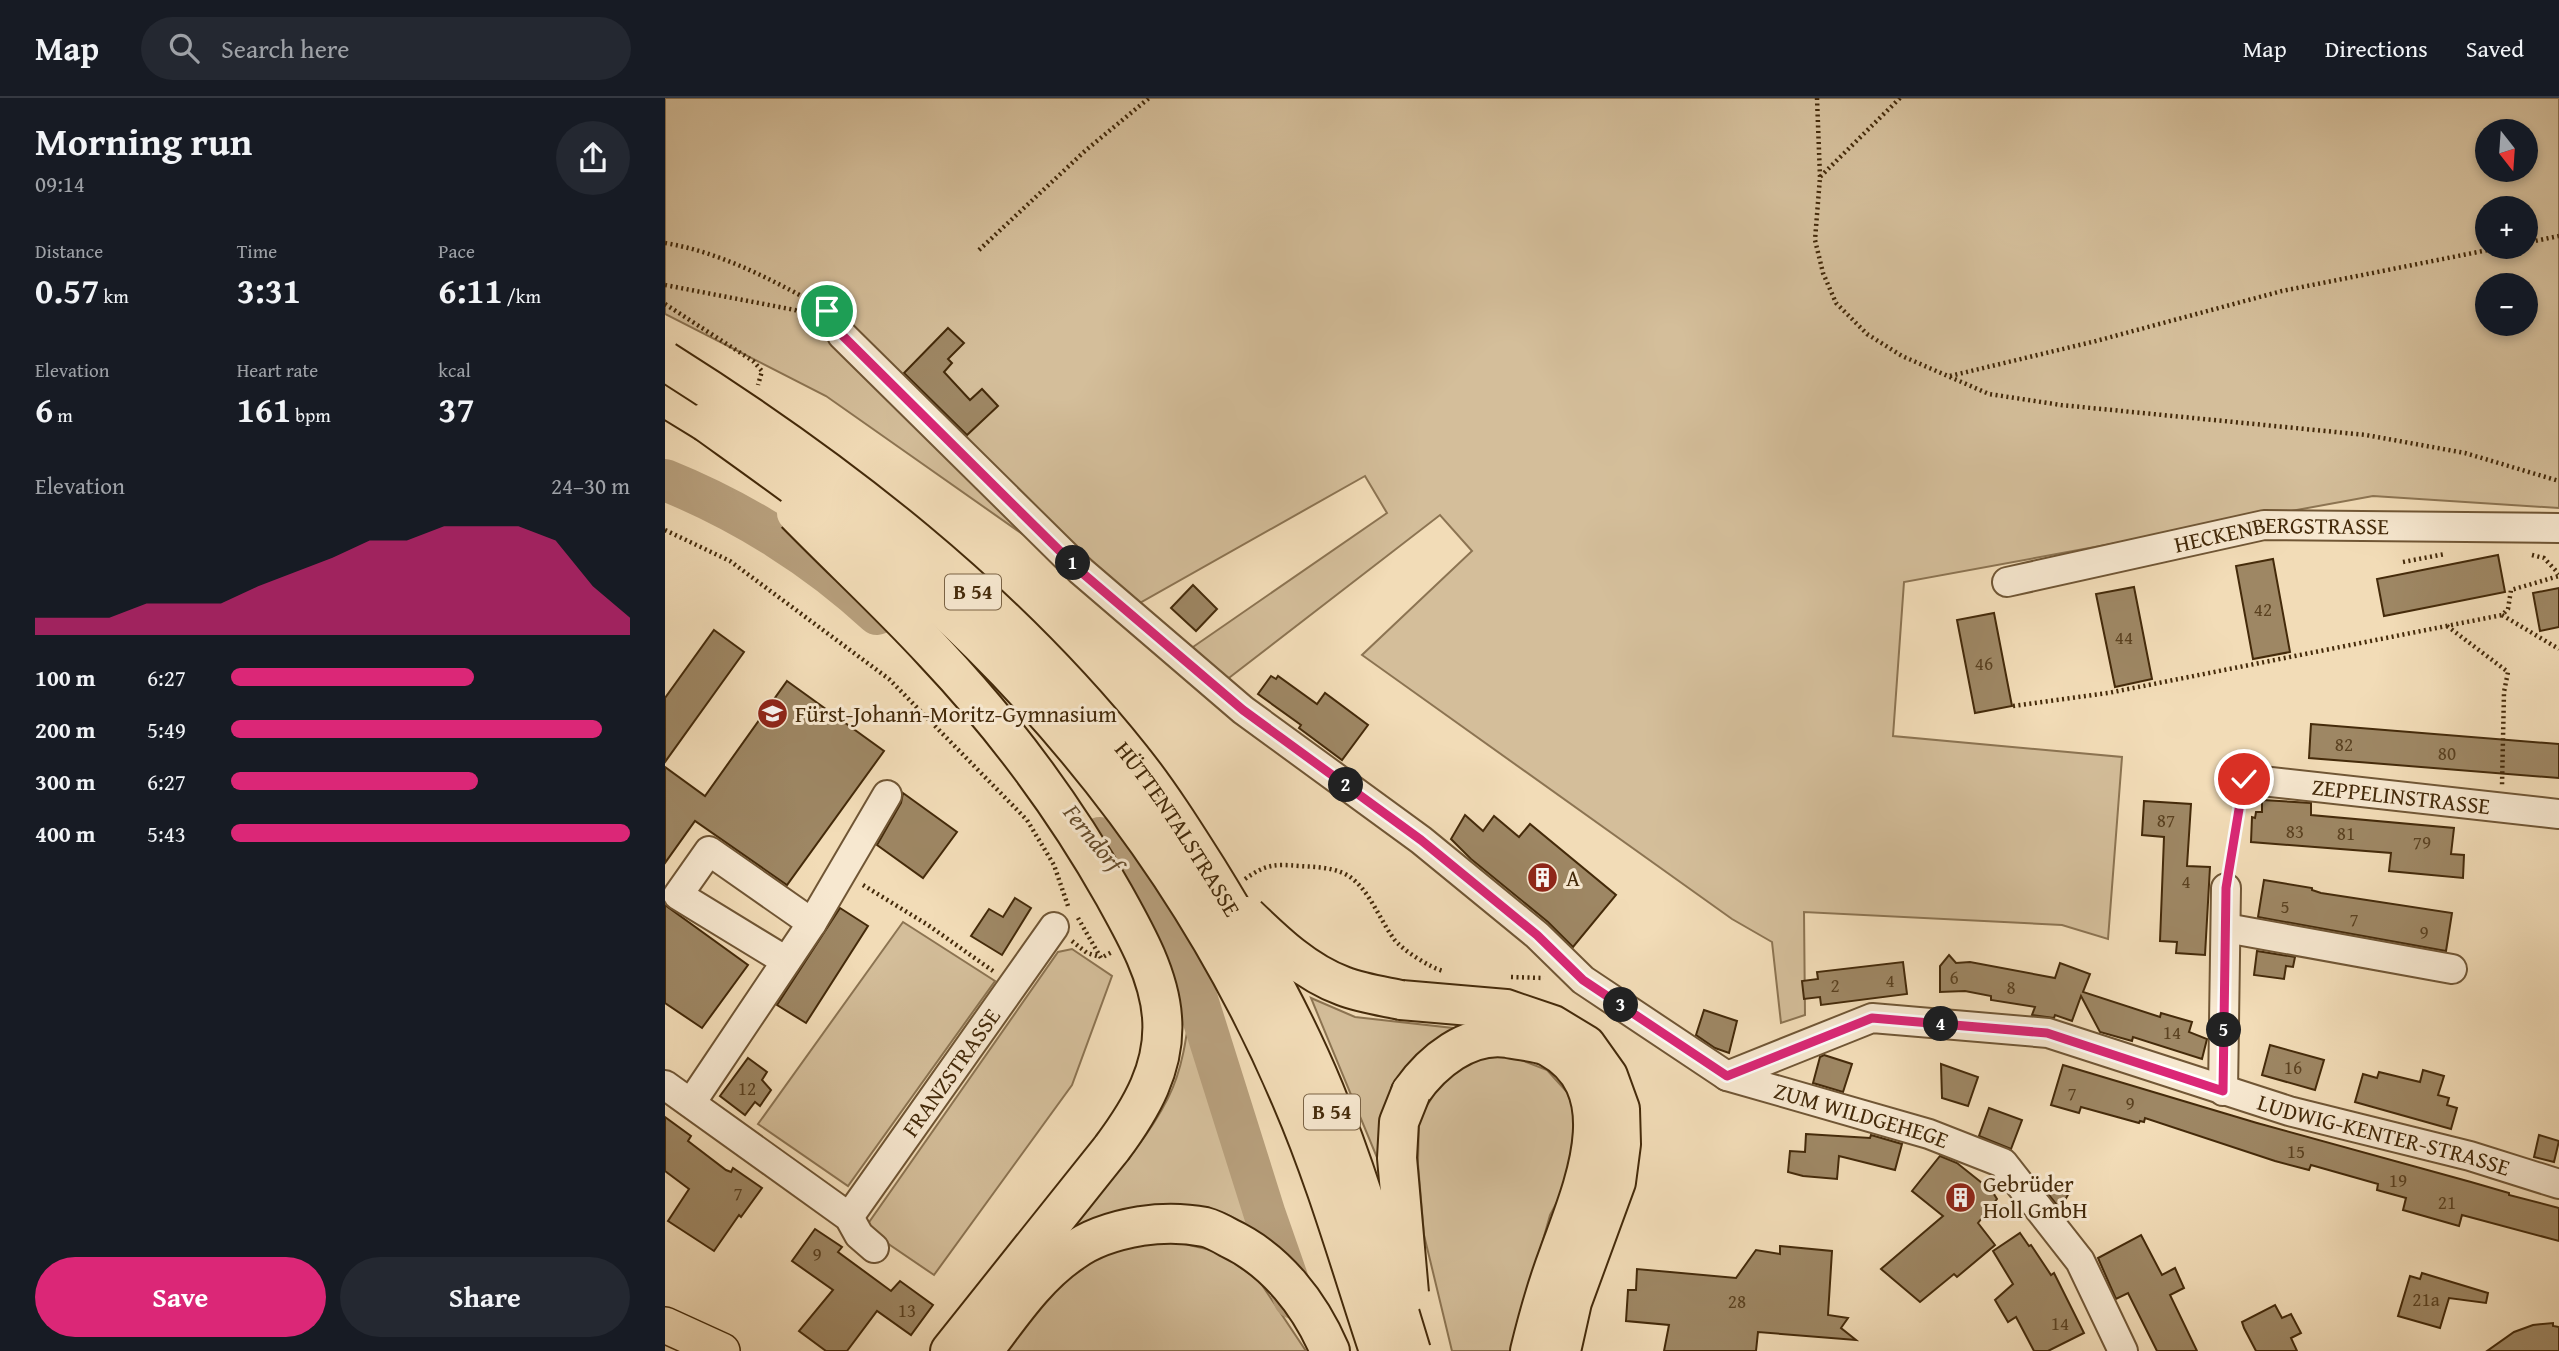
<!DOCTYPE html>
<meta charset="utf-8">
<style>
body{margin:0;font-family:"Gentium Book Plus",serif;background:#242831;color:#f1f3f6;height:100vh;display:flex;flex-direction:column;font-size:26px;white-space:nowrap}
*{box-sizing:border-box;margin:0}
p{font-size:23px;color:#9ea1a6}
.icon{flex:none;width:38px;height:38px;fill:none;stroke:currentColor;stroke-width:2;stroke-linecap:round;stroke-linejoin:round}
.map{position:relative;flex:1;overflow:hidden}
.details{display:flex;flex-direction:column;background:#171b24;width:665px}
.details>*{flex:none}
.needle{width:46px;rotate:163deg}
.buttons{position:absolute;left:1810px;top:21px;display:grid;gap:14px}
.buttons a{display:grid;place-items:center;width:63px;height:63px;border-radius:50%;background:#171b24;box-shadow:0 4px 10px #0003;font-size:35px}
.pin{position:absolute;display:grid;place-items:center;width:60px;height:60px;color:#fff;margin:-30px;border:4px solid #fff;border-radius:50%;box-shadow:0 2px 7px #0007}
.km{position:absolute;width:35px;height:35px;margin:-18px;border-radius:50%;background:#222;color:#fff;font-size:19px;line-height:35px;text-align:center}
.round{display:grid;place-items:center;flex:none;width:74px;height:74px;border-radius:37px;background:#242831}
.headline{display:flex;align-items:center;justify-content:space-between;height:119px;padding:0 35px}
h1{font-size:38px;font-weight:700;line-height:52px}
.stats{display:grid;grid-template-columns:repeat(3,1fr);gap:10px;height:119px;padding:7px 35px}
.stats div{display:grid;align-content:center}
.stats b{font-size:35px;font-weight:700}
.stats small{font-size:19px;font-weight:400}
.stats p{font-size:19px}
.chart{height:196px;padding:14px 35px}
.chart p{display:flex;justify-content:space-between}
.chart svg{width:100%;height:126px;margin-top:7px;fill:#db2777;opacity:.7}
.primary-button{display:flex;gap:14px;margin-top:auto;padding:14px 35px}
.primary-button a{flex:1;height:80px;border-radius:42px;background:#db2777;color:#fff;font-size:28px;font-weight:700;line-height:80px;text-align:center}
.primary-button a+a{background:#242831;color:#f1f3f6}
ul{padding:0 35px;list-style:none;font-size:23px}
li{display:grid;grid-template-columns:112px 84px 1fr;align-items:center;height:52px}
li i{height:18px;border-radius:9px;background:#db2777}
header{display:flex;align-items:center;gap:42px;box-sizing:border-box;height:98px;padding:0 35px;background:#171b24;border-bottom:2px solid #363941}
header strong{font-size:33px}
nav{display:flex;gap:38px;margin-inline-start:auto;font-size:24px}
.search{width:490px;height:63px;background:#242831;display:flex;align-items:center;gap:18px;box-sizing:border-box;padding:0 24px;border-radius:38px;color:#9ea1a6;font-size:26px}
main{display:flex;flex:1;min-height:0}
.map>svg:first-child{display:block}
.green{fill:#d4be9a;stroke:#8c7452;stroke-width:2;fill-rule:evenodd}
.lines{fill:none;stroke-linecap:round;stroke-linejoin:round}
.river{stroke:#b79f7c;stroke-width:42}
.building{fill:#9e8764;stroke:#442a0a;stroke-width:2}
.minor-casing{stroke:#705635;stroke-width:32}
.major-casing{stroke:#442a0a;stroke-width:38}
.highway-casing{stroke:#442a0a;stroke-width:42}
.path{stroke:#442a0a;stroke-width:4.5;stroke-dasharray:2 3.5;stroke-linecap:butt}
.minor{stroke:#f7e8d0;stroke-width:28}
.major{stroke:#f2dcb7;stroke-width:35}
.highway{stroke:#f2dcb7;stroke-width:38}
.highway-bridge-casing{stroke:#442a0a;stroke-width:42;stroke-linecap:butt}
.highway-bridge{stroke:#f2dcb7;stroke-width:38}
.route-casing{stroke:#fff;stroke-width:14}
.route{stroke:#db2777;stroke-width:9}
.labels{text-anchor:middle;stroke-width:6;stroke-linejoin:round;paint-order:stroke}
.number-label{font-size:19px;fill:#5a4120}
.shield{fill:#f7e8d0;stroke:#7a6345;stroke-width:2}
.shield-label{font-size:21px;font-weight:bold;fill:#442a0a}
.street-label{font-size:23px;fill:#442a0a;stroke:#f7e8d0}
.poi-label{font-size:23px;fill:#442a0a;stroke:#f7e8d0;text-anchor:start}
.water-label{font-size:24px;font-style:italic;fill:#664d2c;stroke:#f7e8d0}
</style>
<header>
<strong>Map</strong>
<div class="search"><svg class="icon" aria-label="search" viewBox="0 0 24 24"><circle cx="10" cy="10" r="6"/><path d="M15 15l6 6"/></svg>Search here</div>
<nav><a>Map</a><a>Directions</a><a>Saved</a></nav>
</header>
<main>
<section class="details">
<div class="headline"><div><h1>Morning run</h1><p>09:14</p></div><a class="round"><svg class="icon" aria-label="share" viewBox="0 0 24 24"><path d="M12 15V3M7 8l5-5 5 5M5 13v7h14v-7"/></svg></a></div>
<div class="stats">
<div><p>Distance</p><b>0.57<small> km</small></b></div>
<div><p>Time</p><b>3:31</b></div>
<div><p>Pace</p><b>6:11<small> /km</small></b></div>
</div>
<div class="stats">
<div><p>Elevation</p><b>6<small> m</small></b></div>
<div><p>Heart rate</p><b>161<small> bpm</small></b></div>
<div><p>kcal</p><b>37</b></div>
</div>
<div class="chart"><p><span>Elevation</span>24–30 m</p>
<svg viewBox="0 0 160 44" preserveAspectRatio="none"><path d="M0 44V38L10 38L20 38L30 33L40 33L50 33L60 27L70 22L80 17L90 11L100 11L110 6L120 6L130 6L140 11L150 27L160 38V44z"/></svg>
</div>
<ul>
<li><b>100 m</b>6:27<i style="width:61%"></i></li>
<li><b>200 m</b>5:49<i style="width:93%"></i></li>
<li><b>300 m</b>6:27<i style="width:62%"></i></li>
<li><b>400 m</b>5:43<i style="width:100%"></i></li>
</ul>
<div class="primary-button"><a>Save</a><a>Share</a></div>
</section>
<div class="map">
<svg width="1894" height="1253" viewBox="0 0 1894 1253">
<rect width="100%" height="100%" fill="#f2dcb7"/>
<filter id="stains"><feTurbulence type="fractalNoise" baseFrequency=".00286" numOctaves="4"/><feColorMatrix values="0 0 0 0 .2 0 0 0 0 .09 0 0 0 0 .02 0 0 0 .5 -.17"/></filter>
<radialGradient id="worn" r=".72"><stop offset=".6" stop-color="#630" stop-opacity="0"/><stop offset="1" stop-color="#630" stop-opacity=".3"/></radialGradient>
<g class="green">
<path d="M0 0H1894V410L1708 398 1239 484 1228 638 1457 659 1443 841 1397 827 1139 814 1140 917 1116 925 1107 844 1067 821 697 557 807 453 775 417 547 593 512 560 722 415 700 378 464 511 161 298 0 216ZM1822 33H1860V72H1822ZM1822 110H1860V149H1822ZM1822 187H1860V226H1822Z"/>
<path d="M238 824 330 883 183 1088 93 1026Z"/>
<path d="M407 851 447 878 407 987 269 1177 200 1130 393 854Z"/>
<path d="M646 900 690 919 788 930 790 939 729 993 713 1062Z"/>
<path d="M526 904 595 1133 559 1115 529 1110 413 1133 408 1127C441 1087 480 1046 503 1000 518 971 522 936 526 904Z"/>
<path d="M843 957 882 972 902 994 915 1029 909 1072 885 1117 847 1253H787L759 1137 753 1066 754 1020 777 984 805 962Z"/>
<path d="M506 1143 555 1154 595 1184 641 1253H337L349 1232 423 1161 459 1144Z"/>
</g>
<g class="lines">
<g class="river">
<path d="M0 382C77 413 152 460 212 516"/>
<path d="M435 740 525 879 600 1117 629 1200"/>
</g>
</g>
<g class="building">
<path d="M283 230 299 245 283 261 287 265 279 274 305 302 317 291 333 308 302 337 239 275Z"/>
<path d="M1833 457 1840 494 1719 518 1712 481Z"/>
<path d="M1608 461 1625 554 1588 561 1571 468Z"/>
<path d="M528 487 552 511 531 533 506 510Z"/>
<path d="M1469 489 1487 581 1450 589 1431 496Z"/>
<path d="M1894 490V529L1875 533 1868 495Z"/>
<path d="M1329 515 1347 608 1310 615 1292 522Z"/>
<path d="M49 532 79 554 0 664V600Z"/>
<path d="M606 578 611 581 613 578 652 606 660 595 703 627 677 662 634 630 636 627 593 596Z"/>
<path d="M122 583 219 653 122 787 30 723 0 765V669L40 698Z"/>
<path d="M1646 626 1894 646V680L1644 660Z"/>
<path d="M238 695 292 734 258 780 212 747 236 705Z"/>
<path d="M1597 702 1646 705V717L1789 730 1786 756 1799 757 1798 780 1724 773 1726 755 1586 744 1587 719 1590 720 1591 714H1597Z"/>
<path d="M1479 703 1526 706 1522 768 1545 769 1540 857 1511 855 1512 844 1495 843 1499 739 1477 737Z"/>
<path d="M800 717 818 733 829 718 854 739 865 726 951 797 908 849 883 824 806 761 786 741Z"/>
<path d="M1599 782 1647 790V792L1656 795 1787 815 1781 853 1593 819Z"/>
<path d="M350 800 366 810 337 857 306 838 324 811 338 819Z"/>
<path d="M0 807 83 867 37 930 0 905Z"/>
<path d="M175 810 203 828 141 925 112 907Z"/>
<path d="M1592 853 1630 859 1628 869 1621 868 1619 881 1589 877Z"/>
<path d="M1284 857 1291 865 1305 864 1390 880 1395 865 1425 876 1418 894 1495 919 1496 915 1527 924 1524 934 1542 941 1537 961 1468 939 1467 943 1435 934 1416 898 1407 923 1390 917 1389 920 1367 917 1370 909 1326 902V898L1300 893 1275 894V868Z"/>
<path d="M1238 864 1242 896 1156 907 1155 899 1139 901 1137 883 1153 881 1152 874Z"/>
<path d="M1039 912 1072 923 1064 955 1050 950 1031 937Z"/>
<path d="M1605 947 1659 962 1650 992 1597 977Z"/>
<path d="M1159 957 1187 966 1178 994 1148 985 1155 959Z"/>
<path d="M83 960 102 974 97 982 106 992 95 1008 90 1004 80 1017 55 998Z"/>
<path d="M1276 966 1313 979 1303 1008 1277 1000Z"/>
<path d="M1398 967 1592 1025 1806 1084 1844 1095V1097L1894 1110V1143L1797 1117 1794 1128 1738 1112 1741 1100 1712 1092 1713 1086 1646 1067 1644 1072 1610 1063 1480 1020 1479 1024 1475 1023 1474 1025 1416 1009 1414 1015 1386 1007Z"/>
<path d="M1758 972 1779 978 1773 997 1784 1000 1782 1007 1792 1010 1786 1031 1690 1004 1698 976 1712 980 1714 974 1755 984Z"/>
<path d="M1324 1010 1357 1022 1346 1051 1314 1038Z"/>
<path d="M0 1019 26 1038 23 1043 61 1072 66 1074 68 1070 97 1090 76 1119 74 1117 49 1153 3 1123 24 1091 0 1073Z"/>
<path d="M1141 1036 1205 1040 1206 1037 1237 1046 1230 1072 1174 1058 1172 1081 1138 1078 1123 1074 1125 1053 1140 1054Z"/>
<path d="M1874 1037 1894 1043 1889 1064 1869 1059Z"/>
<path d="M1275 1058 1292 1065 1327 1093 1332 1101 1313 1125 1330 1147 1292 1179 1289 1176 1255 1204 1216 1171 1278 1118 1247 1093Z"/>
<path d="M1384 1086 1404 1095 1395 1111 1381 1093Z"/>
<path d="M150 1131 177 1149 173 1154 226 1193 235 1183 268 1207 246 1237 212 1213 182 1253H161L134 1233 168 1192 127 1163Z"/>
<path d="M1355 1135 1364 1148 1366 1147 1386 1177 1389 1175 1419 1235 1383 1253H1369L1351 1219 1343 1224 1330 1202 1348 1186 1328 1153Z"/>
<path d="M1476 1137 1497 1177 1510 1170 1519 1190 1505 1197 1532 1253H1492L1463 1195 1451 1201 1433 1160Z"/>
<path d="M1115 1148 1167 1153 1163 1217 1183 1220 1176 1230 1191 1242 1093 1234 1091 1253H999L1004 1227 961 1223 963 1192H971L972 1171 1071 1180 1091 1152 1115 1156Z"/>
<path d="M1757 1175 1823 1195 1821 1205 1784 1200 1775 1230 1733 1218 1745 1178 1755 1181Z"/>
<path d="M1610 1207 1617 1220 1626 1216 1636 1235 1626 1240 1632 1253H1591L1579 1230 1577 1224Z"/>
<path d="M1888 1225V1228L1894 1229V1253H1822L1849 1234 1868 1227Z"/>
</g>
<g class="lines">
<defs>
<g id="minor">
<path id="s1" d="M177 237 416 473 578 612 756 742 872 837 918 882 1062 978 1264 1036 1338 1065 1415 1163 1458 1253"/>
<path id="s2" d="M1342 484 1599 427 1894 430"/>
<path id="s3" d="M1579 681 1894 716"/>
<path d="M1561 830 1787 871"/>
<path d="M121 863 13 797 44 753 147 825"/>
<path id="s4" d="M1062 978 1207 920 1383 935 1624 1013 1805 1058 1894 1086"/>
<path d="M0 987 184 1119 194 1137 209 1150"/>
<path d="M1558 993 1561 790"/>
<path d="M26 1005 147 825 222 697"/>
<path id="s5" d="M184 1119 389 829"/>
</g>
<path id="major" d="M0 1227 57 1253"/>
<g id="highway">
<path d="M0 299 41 324"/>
<path d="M736 902 841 911 888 927 921 947 943 978 955 1011 956 1046 951 1084 907 1204 896 1253"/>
<path d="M746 994C767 964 803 934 843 940 855 943 873 943 884 949 963 992 916 1094 894 1156 882 1188 873 1220 865 1253"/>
<path d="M285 1253 447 1050"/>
<path d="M318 1253C345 1218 370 1179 407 1154 427 1139 452 1132 476 1128 497 1125 519 1125 540 1129 548 1131 557 1136 564 1140 611 1162 645 1206 665 1253"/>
</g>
</defs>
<use href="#minor" class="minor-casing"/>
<use href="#major" class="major-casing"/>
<use href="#highway" class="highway-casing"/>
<g class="path">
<path d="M1152 0 1155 79"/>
<path d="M1235 0 1155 79 1150 142 1158 175 1171 205 1202 236 1237 258 1324 296 1396 307 1701 337 1800 355 1894 383"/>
<path d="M0 145C47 153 87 172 129 194 141 201 157 207 166 218"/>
<path d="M1860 145 1894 138"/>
<path d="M314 152 421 52 484 0"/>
<path d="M0 187 130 212 158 227"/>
<path d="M0 206 88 263 97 273 93 287"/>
<path d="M1285 278 1431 243 1617 193 1838 149"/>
<path d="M0 432 65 463 224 581 362 722 389 767 403 808"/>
<path d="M1867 457 1879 460 1894 476"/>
<path d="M1738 464 1780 456"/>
<path d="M1837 517 1894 551"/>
<path d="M1782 528 1843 574 1839 594 1837 688"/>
<path d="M1348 608 1443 595 1837 517 1843 511 1846 492 1894 478"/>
<path d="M1565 768 1576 704"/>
<path d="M580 781C601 766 610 766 635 768 651 769 667 769 682 777 704 790 714 821 729 841 737 852 766 870 778 873"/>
<path d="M198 787 263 827 328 873"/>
<path d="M413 820 436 860 447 854"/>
<path d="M407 843 422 855 435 859"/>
<path d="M846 879 879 880"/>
</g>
<use href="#minor" class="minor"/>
<use href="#major" class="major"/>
<use href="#highway" class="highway"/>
<defs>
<g id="highway-bridge">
<path id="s6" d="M0 263C173 372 338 500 466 660 494 695 518 733 542 771 586 842 627 915 659 992 694 1077 719 1165 746 1253"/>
<path d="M41 324C116 378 192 431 261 494 417 636 544 806 627 1002 662 1083 686 1169 714 1253"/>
<path d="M131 415C177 462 225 506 269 554 338 627 400 710 449 797 469 833 494 876 497 919 501 969 476 1011 447 1050"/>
<path d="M582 818C610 845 640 874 678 888 696 895 717 898 736 902"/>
<path d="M744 1195 732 1060 734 1024 746 994"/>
</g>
</defs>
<use href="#highway-bridge" class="highway-bridge-casing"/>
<use href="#highway-bridge" class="highway-bridge"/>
</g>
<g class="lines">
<defs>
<path id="route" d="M162 213 177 237 415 473 578 612 756 742 872 837 918 882 1062 978 1207 920 1382 935 1558 993 1561 790 1579 681"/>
</defs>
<use href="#route" class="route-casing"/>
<use href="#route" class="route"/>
</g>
<defs>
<symbol id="school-disc" viewBox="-11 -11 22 22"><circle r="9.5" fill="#8f2418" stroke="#f7e8d0"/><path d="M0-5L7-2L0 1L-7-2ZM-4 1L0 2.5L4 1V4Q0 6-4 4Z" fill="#fff"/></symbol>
<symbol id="building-disc" viewBox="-11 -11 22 22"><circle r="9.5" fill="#8f2418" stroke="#f7e8d0"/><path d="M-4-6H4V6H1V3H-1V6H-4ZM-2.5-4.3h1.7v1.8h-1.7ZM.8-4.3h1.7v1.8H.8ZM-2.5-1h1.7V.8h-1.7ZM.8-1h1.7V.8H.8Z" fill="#fff"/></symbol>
</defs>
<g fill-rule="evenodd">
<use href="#school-disc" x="90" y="598" width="35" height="35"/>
<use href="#building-disc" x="860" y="762" width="35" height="35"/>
<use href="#building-disc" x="1278" y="1082" width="35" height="35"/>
</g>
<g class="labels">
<g class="number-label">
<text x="1598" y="518">42</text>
<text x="1459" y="546">44</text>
<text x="1319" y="572">46</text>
<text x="1679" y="653">82</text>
<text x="1782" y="662">80</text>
<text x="1501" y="729">87</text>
<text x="1630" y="740">83</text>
<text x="1681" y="742">81</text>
<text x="1757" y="751">79</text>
<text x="1521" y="790">4</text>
<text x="1620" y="815">5</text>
<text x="1689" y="828">7</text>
<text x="1759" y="841">9</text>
<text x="1289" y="886">6</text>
<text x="1225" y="889">4</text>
<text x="1170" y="894">2</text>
<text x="1346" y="896">8</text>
<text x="1507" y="941">14</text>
<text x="1628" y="976">16</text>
<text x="82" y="997">12</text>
<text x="1407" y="1002">7</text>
<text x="1465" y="1012">9</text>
<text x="1631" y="1060">15</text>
<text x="1733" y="1089">19</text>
<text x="73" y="1102">7</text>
<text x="1782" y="1111">21</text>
<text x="152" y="1163">9</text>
<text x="1761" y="1208">21a</text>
<text x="1072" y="1210">28</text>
<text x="242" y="1219">13</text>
<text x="1395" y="1232">14</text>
</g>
<g class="shield">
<rect x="280" y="476.5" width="56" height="35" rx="5"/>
<rect x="639" y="996.5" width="56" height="35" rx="5"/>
</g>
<g class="shield-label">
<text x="308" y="501">B 54</text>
<text x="667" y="1021">B 54</text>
</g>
<g class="street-label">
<text dy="8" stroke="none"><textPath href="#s2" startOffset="280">HECKENBERGSTRASSE</textPath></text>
<text dy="8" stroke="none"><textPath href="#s3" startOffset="158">ZEPPELINSTRASSE</textPath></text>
<text dy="8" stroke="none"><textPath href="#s6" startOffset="700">HÜTTENTALSTRASSE</textPath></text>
<text dy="8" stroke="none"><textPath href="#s5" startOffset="177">FRANZSTRASSE</textPath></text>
<text dy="8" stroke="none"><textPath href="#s1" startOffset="1297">ZUM WILDGEHEGE</textPath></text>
<text dy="8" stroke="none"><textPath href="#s4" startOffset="684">LUDWIG-KENTER-STRASSE</textPath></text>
</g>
<g class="poi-label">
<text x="130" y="624">Fürst-Johann-Moritz-Gymnasium</text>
<text x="901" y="788">A</text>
<text x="1318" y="1094">Gebrüder<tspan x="1318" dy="26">Holl GmbH</tspan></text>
</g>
<g class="water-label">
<text transform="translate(428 740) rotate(51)" y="8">Ferndorf</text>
</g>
</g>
<rect width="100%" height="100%" filter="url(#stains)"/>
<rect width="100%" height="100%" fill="url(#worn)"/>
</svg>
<div class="buttons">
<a><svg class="needle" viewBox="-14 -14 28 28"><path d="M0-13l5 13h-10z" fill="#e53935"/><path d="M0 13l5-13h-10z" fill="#9ea1a6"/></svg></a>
<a>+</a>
<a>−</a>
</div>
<div class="pin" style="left:162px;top:213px;background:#1e9e55"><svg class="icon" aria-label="arrive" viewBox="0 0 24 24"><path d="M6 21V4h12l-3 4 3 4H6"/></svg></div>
<div class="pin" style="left:1579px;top:681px;background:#d93025"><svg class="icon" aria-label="check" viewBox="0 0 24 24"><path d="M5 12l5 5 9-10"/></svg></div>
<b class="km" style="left:408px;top:465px">1</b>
<b class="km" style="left:681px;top:687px">2</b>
<b class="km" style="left:956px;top:907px">3</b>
<b class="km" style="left:1276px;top:926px">4</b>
<b class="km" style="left:1559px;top:932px">5</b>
</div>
</main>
